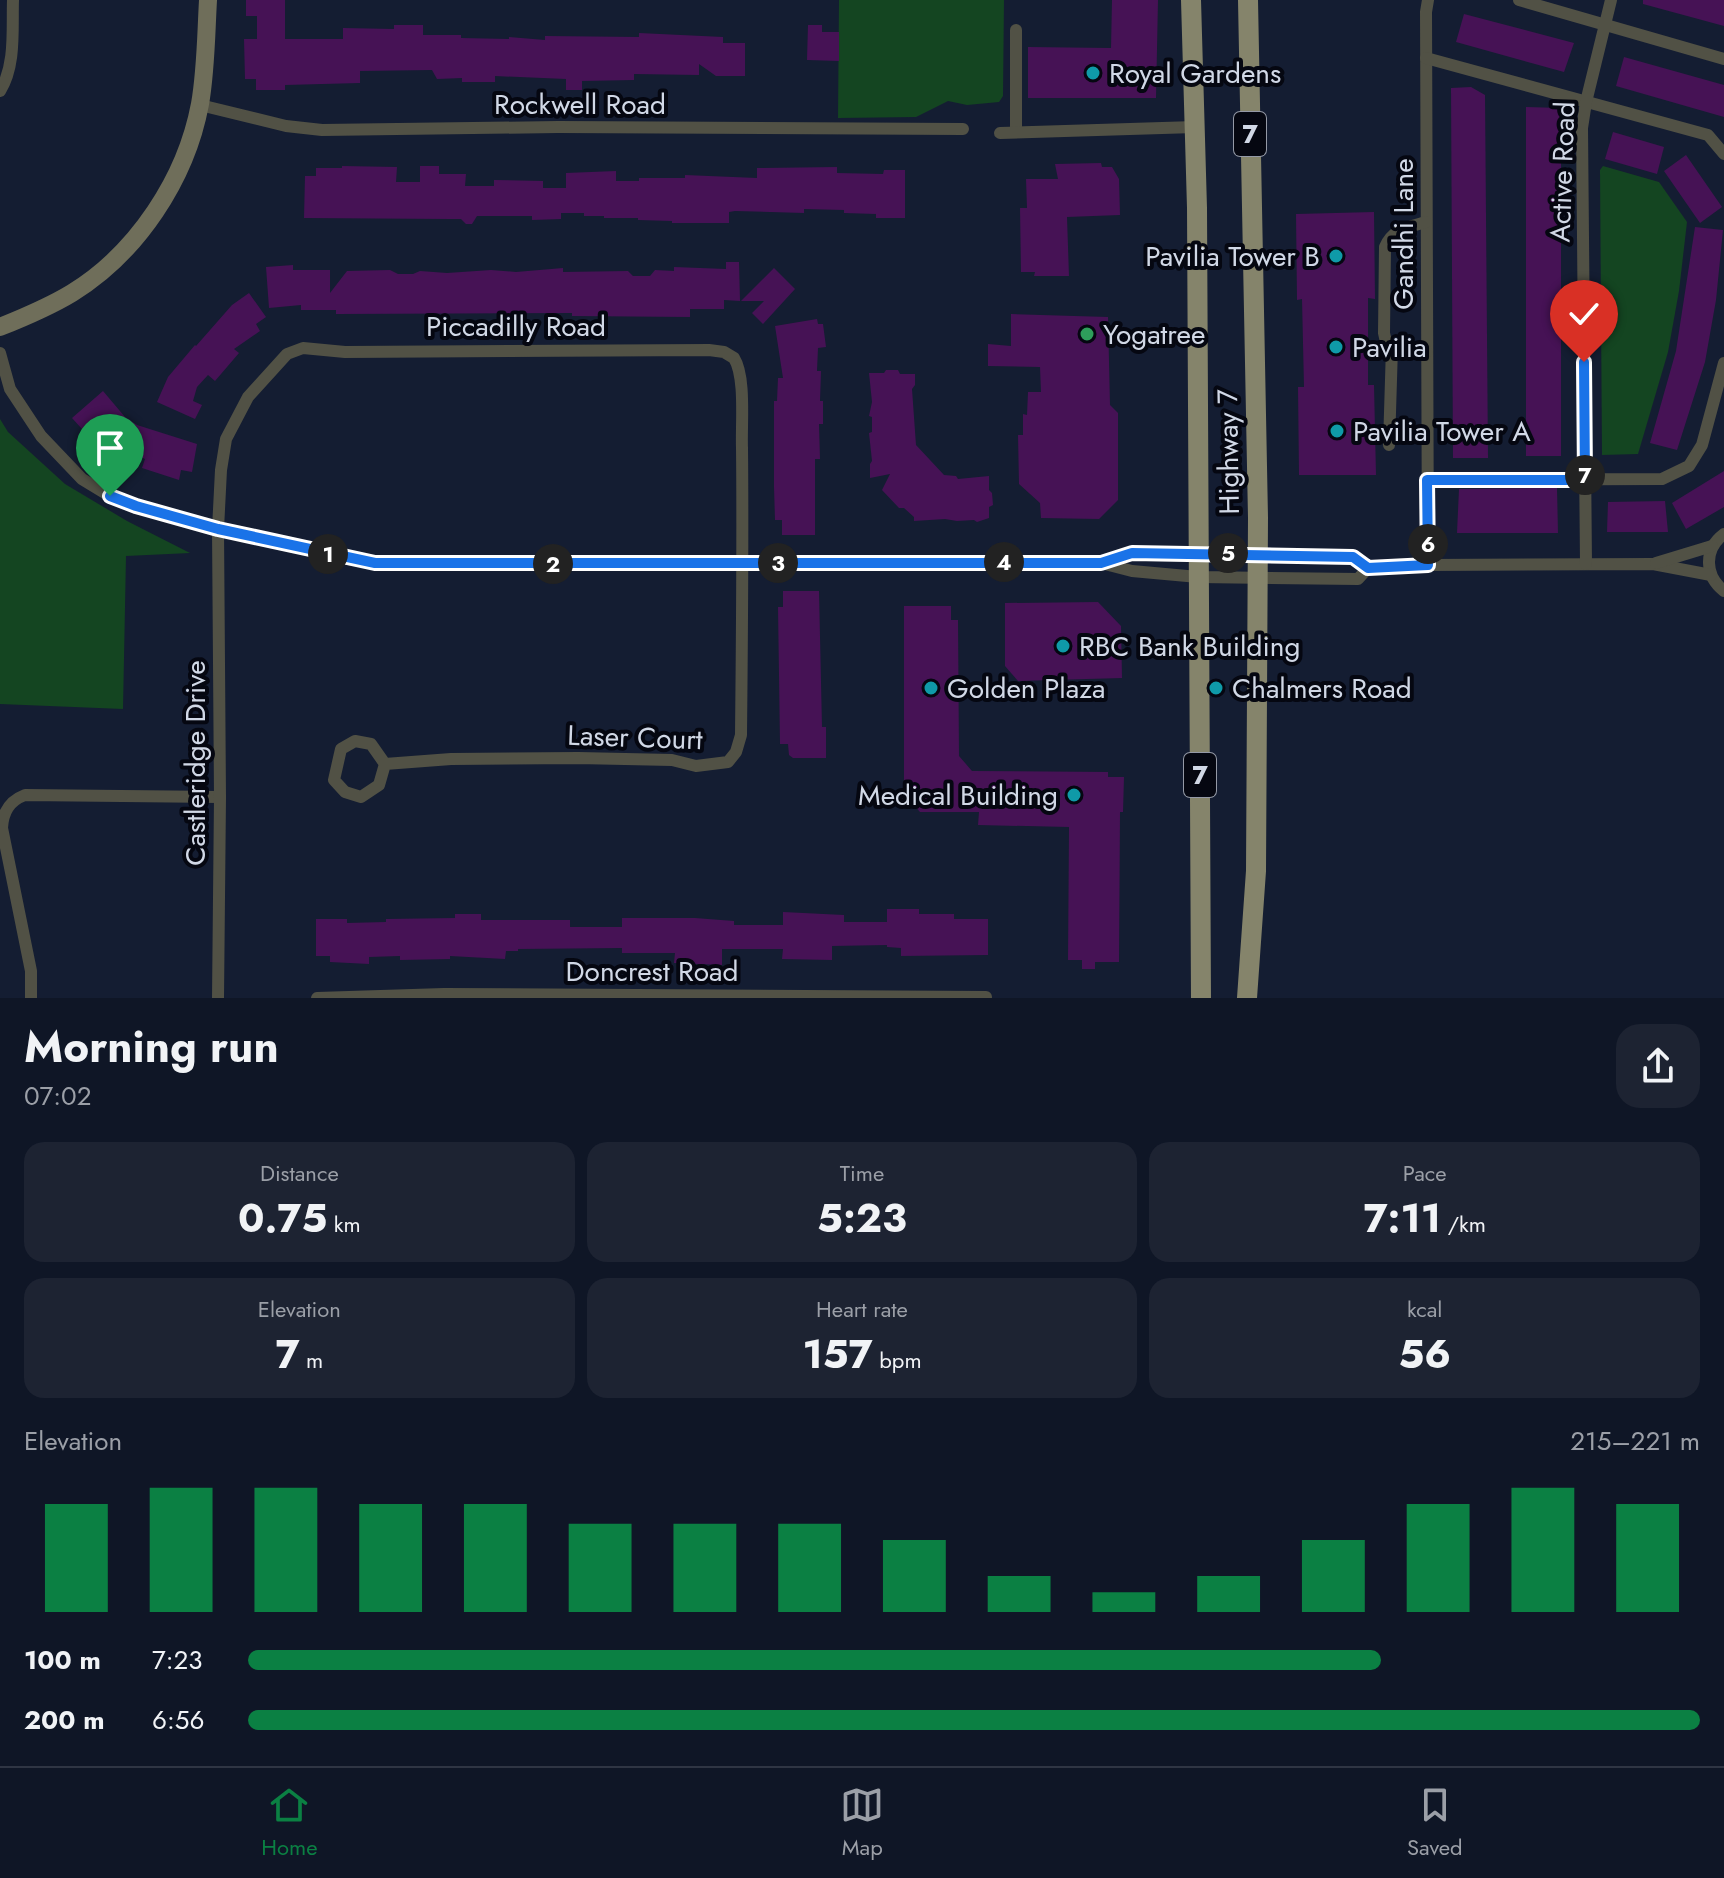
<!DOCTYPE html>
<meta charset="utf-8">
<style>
body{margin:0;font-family:Jost,sans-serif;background:#1d2332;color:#f1f3f6;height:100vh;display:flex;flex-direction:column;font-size:30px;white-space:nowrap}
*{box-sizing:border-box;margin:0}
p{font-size:26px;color:#9b9fa7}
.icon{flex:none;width:44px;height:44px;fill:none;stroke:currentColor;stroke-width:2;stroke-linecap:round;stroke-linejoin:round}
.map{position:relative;height:998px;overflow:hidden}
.sheet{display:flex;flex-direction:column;background:#0f1626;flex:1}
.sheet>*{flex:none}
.pin{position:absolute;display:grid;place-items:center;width:68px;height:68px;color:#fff;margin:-82px -34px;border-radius:50% 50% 50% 0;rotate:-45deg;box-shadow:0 0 8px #0007}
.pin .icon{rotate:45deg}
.km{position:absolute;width:40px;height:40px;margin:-20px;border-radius:50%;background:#222;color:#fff;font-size:22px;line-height:40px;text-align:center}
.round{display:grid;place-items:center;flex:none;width:84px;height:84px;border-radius:24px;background:#1d2332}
.summary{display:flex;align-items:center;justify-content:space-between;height:136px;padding:0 24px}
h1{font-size:44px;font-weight:700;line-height:60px}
.stats{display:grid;grid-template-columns:repeat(3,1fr);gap:12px;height:136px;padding:8px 24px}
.stats div{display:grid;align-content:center;border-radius:20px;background:#1d2332;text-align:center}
.stats b{font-size:40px;font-weight:700}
.stats small{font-size:22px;font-weight:400}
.stats p{font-size:22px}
.chart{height:224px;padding:16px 24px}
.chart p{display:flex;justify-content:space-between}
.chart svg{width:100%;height:144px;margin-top:8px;stroke:#0b8043;stroke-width:6}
ul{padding:0 24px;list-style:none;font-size:26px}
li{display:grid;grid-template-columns:128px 96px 1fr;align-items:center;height:60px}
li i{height:20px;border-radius:10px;background:#0b8043}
.tabs{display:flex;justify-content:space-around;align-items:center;height:112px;border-top:2px solid #2f3543;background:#0f1626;font-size:22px;color:#9b9fa7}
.tabs a{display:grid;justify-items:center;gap:4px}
.tabs .current{color:#0b8043}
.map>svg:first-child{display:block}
.green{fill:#144521}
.building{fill:#461255}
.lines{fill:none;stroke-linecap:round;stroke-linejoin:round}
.street{stroke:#515145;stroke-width:12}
.secondary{stroke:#6f6e5a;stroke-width:18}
.primary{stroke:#85846b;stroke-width:20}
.route-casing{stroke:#fff;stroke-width:16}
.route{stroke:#1a73e8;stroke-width:10}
.culture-dot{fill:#0f9aa8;stroke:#050711;stroke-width:3}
.leisure-dot{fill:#2e9e5b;stroke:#050711;stroke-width:3}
.labels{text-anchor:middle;stroke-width:8;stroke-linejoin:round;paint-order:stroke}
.shield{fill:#050711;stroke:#9499a6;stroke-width:2}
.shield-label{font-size:26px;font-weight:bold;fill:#d1d8e6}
.poi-label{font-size:28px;fill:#d1d8e6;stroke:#050711;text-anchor:start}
.street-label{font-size:28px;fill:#d1d8e6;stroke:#050711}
</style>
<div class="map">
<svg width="1724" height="998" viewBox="0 0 1724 998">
<rect width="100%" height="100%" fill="#141d32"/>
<g class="green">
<path d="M839 0H1004L1003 96 999 102 967 105 948 101 916 117 838 118Z"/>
<path d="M1603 166 1659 182 1687 222 1679 291 1668 352 1638 454 1602 455 1600 170Z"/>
<path d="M0 419 8 432 65 484 127 521 190 553 126 556 123 709 0 704Z"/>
</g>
<g class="building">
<path d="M246 0H285V39H343V28L394 29V25H423V35H461V38L509 39V37L545 40V36L639 37V33L723 37V43H745V76H716L699 64V75L634 74V80L582 81V90H566V79L495 76V82H462V78L437 79 432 70 360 71V83L285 85V90H256V79H245L244 39H257V16H246Z"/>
<path d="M1112 0H1158L1156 98H1028V47L1111 48Z"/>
<path d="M1643 0H1724V26L1643 4Z"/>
<path d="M1464 14 1574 43 1564 72 1456 42Z"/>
<path d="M808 25H822V32H839V61L807 60Z"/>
<path d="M1624 57 1724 85V117L1616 86Z"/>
<path d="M1471 87 1485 95 1488 458H1453L1451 88Z"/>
<path d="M1526 107 1561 108V456H1526Z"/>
<path d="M1613 132 1664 147 1657 174 1605 159Z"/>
<path d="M1686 155 1722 207 1700 223 1664 171Z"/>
<path d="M1101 163 1102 167H1112L1119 179 1120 215 1067 217 1069 276H1034L1035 272H1021L1020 208H1027L1026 179H1058L1055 164Z"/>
<path d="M342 166 397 167 396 182H420V166H439V174H466L465 186H494V180L543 181V188H566V173L616 171V181H639V178H685V175L757 178V168L837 167V173L883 174 884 170H905V218H876V214L844 213V210L804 209V213L735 211 729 212V223H672V221L638 220V218H604V216H584V213H561V219L532 220V216H477L472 224H466L461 219H448L304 218 305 176H316V168H342Z"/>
<path d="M1374 212 1375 299 1368 298V385H1374L1376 475H1299L1298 387H1304L1302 299 1297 300 1296 214Z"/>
<path d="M1695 227 1723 230 1716 300 1705 362 1677 450 1650 443 1676 351Z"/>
<path d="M726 262H739L740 301 724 300V309H690V317L572 316V313L336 314V310H301V305L269 308 266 267 293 265V270H330V293L347 271 390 270 398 274H413L420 271 447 273 491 270 516 272 563 268V272L628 271 633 276H650L655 270 674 271V267L726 269Z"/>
<path d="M774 268 795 289 763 324 752 313 764 301H741Z"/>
<path d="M249 293 266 317 256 324 260 331 234 349 239 353 215 381 208 375 197 387 193 401 202 405 195 419 157 402 168 377 195 345 196 346 232 305Z"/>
<path d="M1011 314 1108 317 1110 405 1118 413V500L1099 519 1041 518 1040 503 1019 484 1018 435H1023V414L1027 415 1028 392H1041L1040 367 988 366V344L1011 346Z"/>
<path d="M817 319 818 324H823L826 347 818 348 817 371H821L820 401H823V424H819L820 459H815V535H782V520H775L774 487V401H777L778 378H783L775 326Z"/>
<path d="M886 370H898L900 374H915V385L912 389 916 445 944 475 956 476 958 479 989 476V490L992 493 993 505 989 507V518L977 522 974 520 957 521 945 519 914 521V517L904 508H899L882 490 890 474 870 478V464L872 461 869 433 872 432V417L869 416 872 402 869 373H884Z"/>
<path d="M103 391 125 417 137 425 197 444 192 472 181 470 179 480 142 468 145 459 117 445 112 452 100 445 104 437 89 422 82 429 72 418Z"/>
<path d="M1724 471V507L1686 529 1672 503Z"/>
<path d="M1557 488 1558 533H1457L1459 489Z"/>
<path d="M1665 501 1668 532H1607L1608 502Z"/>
<path d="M783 591H819L822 727H826V758H793L789 755 788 744H780L778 607H783Z"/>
<path d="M1098 602 1121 626 1122 678 1018 681 1005 666V603Z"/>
<path d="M904 606H951V620H958L959 756 972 771 1108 772V777H1124L1123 812H1120L1119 962H1095V969H1082V960H1068L1069 827 978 825 979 812H920L904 794Z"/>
<path d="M887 909H919V914H954V919H988V955L901 956V948L887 947V945L832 946V960L782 959 783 949H722V965L674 963 675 953H622V948L518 949V951H506L505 959 450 956V959L400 960V956L369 957V964L330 962V956H316V919H347V923L386 922V919L455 918V914H481V920H570V927H622V918H695L734 921V925H783V912L844 915V922H887Z"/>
</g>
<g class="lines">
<g class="street">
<path d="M1428 0 1426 12 1428 565"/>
<path d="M1519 0 1724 59"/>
<path d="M1016 30V132"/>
<path d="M1426 58 1708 135 1724 154"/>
<path d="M0 91C16 65 12 30 13 0"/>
<path d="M200 105 286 126 322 130 558 127 963 129"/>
<path d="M1000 133 1195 127"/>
<path d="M1426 222C1409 227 1392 229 1385 247L1384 333 1386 342 1392 347 1427 352"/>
<path d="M0 353 10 389 41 436 82 479 110 496 136 506 218 529 348 559 375 563 444 564 1101 563 1132 571 1198 577 1358 579 1368 568"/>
<path d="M1389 445 1392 347"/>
<path d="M1427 480 1662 479 1689 466 1702 445 1724 363"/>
<path d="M1724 534C1703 550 1705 576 1724 591"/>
<path d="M1101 563 1132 553 1173 552 1353 557 1368 568 1428 565 1653 564 1711 575"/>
<path d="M1656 563 1712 546"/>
<path d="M1586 564 1582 128 1586 102 1611 0"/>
<path d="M31 998V971L2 828C3 812 9 801 25 795L220 797"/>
<path d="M218 998 220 797 218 529 221 470 226 439 248 397 287 354 303 348 345 352 709 350 724 352 734 358C746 377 741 425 742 448 743 544 742 640 741 735L736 752 728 762 696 766 672 760 578 758 451 759 385 764 371 744 355 741 341 749 334 780 345 792 361 797 379 785 385 764"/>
<path d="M317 998 444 994 986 997"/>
</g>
<path class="secondary" d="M0 327C25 317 49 307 72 293 137 253 186 179 200 104 206 70 206 35 208 0"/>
<g class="primary">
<path d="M1191 0 1197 208 1201 998"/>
<path d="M1247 998 1256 871 1258 518 1248 0"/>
</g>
</g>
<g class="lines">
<defs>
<path id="route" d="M110 496 136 506 218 529 375 563H1101L1132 553 1353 557 1368 568 1428 565 1427 480H1585L1584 362"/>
</defs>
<use href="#route" class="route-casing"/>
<use href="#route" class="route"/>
</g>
<g class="culture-dot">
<circle cx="1093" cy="73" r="8"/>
<circle cx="1336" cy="256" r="8"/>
<circle cx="1336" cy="347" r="8"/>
<circle cx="1337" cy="431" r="8"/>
<circle cx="1063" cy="646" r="8"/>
<circle cx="931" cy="688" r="8"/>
<circle cx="1216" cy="688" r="8"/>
<circle cx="1074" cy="795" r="8"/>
</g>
<circle class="leisure-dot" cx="1087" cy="334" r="8"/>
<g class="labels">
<g class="shield">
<rect x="1234" y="112" width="32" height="44" rx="6"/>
<rect x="1184" y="753" width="32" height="44" rx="6"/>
</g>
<g class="shield-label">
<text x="1250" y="143">7</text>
<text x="1200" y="784">7</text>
</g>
<g class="poi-label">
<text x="1109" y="83">Royal Gardens</text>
<text x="1320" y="266" text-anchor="end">Pavilia Tower B</text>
<text x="1103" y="344">Yogatree</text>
<text x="1352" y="357">Pavilia</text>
<text x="1353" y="441">Pavilia Tower A</text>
<text x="1079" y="656">RBC Bank Building</text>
<text x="947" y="698">Golden Plaza</text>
<text x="1232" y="698">Chalmers Road</text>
<text x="1058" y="805" text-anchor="end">Medical Building</text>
</g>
<g class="street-label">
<text x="580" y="114">Rockwell Road</text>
<text transform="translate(1562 172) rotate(-88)" y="10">Active Road</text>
<text transform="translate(1403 234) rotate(-90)" y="10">Gandhi Lane</text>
<text x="516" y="336">Piccadilly Road</text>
<text transform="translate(1228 452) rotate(-91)" y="10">Highway 7</text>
<text transform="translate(635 737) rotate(2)" y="10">Laser Court</text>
<text transform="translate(195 763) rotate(-90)" y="10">Castleridge Drive</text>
<text x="652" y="981">Doncrest Road</text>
</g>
</g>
</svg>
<div class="pin" style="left:110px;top:496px;background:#1e9e55"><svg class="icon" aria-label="arrive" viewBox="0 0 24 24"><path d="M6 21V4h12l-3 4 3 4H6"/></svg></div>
<div class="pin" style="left:1584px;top:362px;background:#d93025"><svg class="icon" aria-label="check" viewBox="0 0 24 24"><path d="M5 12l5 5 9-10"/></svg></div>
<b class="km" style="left:328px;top:554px">1</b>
<b class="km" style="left:553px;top:564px">2</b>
<b class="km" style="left:778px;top:563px">3</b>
<b class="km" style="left:1004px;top:562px">4</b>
<b class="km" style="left:1228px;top:553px">5</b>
<b class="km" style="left:1428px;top:544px">6</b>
<b class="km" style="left:1585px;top:475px">7</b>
</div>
<section class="sheet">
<div class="summary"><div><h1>Morning run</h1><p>07:02</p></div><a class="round"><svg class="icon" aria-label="share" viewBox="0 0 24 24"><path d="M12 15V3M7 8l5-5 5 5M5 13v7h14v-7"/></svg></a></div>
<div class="stats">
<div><p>Distance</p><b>0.75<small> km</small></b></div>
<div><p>Time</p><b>5:23</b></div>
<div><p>Pace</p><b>7:11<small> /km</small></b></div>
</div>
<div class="stats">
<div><p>Elevation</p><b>7<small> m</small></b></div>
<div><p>Heart rate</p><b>157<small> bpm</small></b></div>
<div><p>kcal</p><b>56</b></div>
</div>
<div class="chart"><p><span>Elevation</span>215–221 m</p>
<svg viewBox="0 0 160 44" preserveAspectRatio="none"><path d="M5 44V11M15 44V6M25 44V6M35 44V11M45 44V11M55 44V17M65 44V17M75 44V17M85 44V22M95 44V33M105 44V38M115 44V33M125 44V22M135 44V11M145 44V6M155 44V11"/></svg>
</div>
<ul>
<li><b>100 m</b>7:23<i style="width:78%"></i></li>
<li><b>200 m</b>6:56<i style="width:100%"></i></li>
</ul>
</section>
<nav class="tabs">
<a class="current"><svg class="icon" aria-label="home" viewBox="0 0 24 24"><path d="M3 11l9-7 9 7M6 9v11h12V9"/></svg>Home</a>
<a><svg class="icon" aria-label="map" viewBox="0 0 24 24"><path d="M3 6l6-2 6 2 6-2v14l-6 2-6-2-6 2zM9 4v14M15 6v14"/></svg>Map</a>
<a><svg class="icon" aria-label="saved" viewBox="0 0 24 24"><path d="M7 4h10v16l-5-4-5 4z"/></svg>Saved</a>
</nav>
